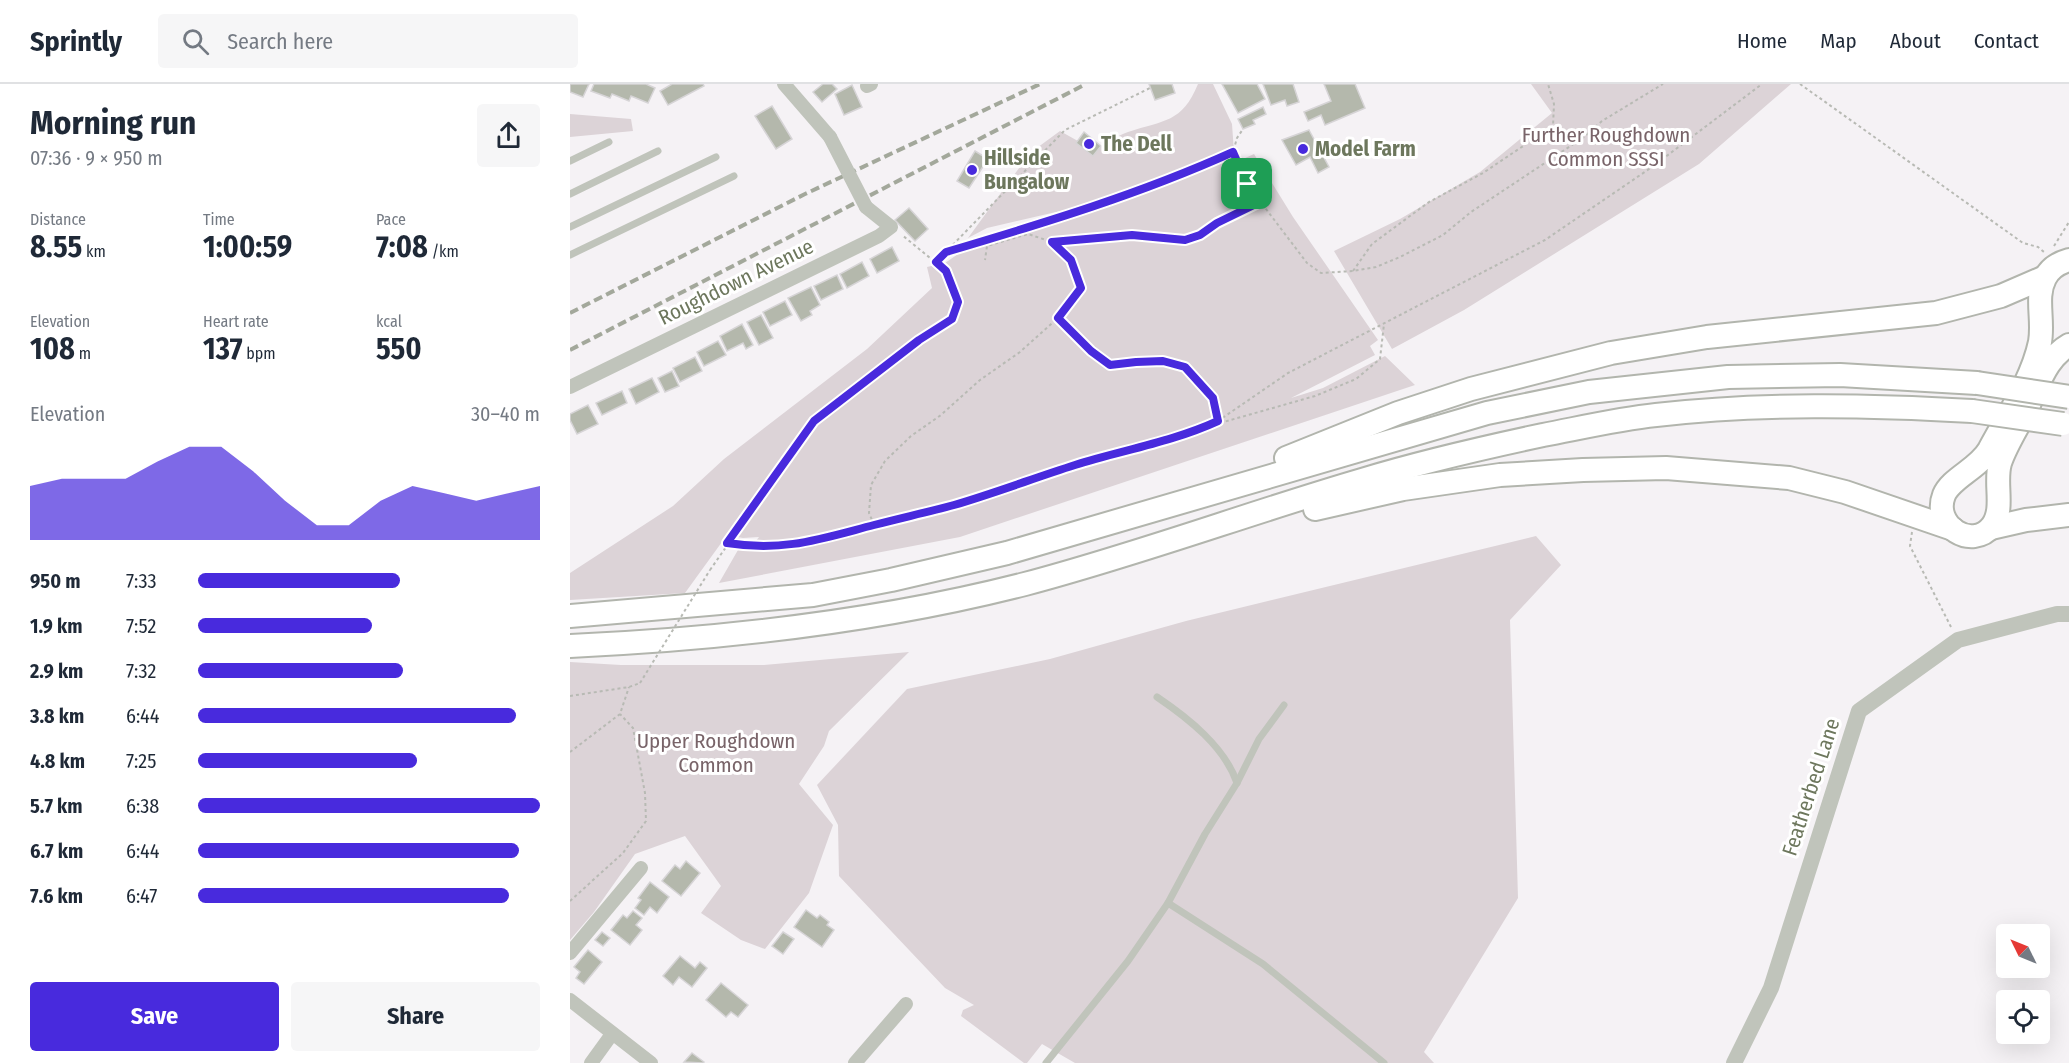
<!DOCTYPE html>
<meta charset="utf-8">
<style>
body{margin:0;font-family:"Fira Sans Condensed",sans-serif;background:#f6f6f7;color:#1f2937;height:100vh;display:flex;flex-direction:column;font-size:22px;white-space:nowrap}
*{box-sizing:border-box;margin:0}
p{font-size:20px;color:#747a83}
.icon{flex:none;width:33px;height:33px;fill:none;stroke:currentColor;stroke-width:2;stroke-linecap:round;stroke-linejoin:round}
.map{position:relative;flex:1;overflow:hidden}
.sheet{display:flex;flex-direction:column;background:#fff;width:570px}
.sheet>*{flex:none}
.needle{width:39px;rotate:313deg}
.buttons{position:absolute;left:1426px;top:840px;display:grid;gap:12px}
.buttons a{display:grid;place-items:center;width:54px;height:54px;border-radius:6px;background:#fff;box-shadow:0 6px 24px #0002;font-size:30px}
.pin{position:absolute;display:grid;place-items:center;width:51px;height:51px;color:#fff;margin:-26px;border-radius:12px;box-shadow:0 3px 9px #0006}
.round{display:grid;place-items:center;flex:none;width:63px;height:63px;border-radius:6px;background:#f6f6f7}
.overview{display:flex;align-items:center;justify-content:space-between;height:102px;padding:0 30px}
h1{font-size:33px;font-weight:700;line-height:45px}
.metrics{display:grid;grid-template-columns:repeat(3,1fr);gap:9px;height:102px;padding:6px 30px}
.metrics div{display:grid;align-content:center}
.metrics b{font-size:30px;font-weight:700}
.metrics small{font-size:16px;font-weight:400}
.metrics p{font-size:16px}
.chart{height:168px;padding:12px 30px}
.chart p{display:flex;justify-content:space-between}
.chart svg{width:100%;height:108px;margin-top:6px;fill:#482add;opacity:.7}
.primary-button{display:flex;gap:12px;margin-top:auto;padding:12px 30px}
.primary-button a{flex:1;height:69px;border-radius:6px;background:#482add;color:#fff;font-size:24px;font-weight:700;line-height:69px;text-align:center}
.primary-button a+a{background:#f6f6f7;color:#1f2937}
ul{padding:0 30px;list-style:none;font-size:20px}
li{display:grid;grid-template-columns:96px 72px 1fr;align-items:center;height:45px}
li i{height:15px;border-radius:8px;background:#482add}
header{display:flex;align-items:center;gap:36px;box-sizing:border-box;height:84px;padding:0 30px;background:#fff;border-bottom:2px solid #e0e1e3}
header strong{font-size:28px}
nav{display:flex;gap:33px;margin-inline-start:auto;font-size:21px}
.search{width:420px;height:54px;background:#f6f6f7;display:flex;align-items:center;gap:15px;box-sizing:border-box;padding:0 21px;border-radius:6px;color:#747a83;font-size:22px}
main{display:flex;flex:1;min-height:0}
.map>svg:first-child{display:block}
.green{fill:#dcd3d7}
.building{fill:#b4b8ac;stroke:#d6d4d6;stroke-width:1.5}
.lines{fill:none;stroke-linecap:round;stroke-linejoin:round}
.trunk-casing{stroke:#b2b5ad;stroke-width:26}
.path{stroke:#b8bab4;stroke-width:2;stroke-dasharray:3 3;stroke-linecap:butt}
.service{stroke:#c0c4bb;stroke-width:7}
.minor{stroke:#c0c4bb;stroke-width:14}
.tertiary{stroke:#c0c4bb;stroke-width:16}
.trunk{stroke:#fff;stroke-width:22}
.rail{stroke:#a3a89b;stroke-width:4;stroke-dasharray:9 4.5;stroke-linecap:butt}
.trunk-bridge-casing{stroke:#b2b5ad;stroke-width:26;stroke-linecap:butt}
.path-bridge{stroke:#b8bab4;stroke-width:2;stroke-dasharray:3 3;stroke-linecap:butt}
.minor-bridge{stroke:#c0c4bb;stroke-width:14}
.trunk-bridge{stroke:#fff;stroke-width:22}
.route-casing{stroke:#fff;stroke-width:12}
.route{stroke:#482add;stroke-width:8}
.poi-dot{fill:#482add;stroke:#fff;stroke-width:2}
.labels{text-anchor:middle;stroke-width:6;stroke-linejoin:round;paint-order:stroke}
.park-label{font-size:21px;fill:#796469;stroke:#fff}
.poi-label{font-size:21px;font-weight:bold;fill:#6d775d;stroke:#fff;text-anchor:start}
.street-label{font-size:21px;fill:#6d775d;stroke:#fff}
</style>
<header>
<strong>Sprintly</strong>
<div class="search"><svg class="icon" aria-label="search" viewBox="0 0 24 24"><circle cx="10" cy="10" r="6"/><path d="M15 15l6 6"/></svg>Search here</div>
<nav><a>Home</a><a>Map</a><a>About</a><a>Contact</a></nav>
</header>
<main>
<section class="sheet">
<div class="overview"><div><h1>Morning run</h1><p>07:36 · 9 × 950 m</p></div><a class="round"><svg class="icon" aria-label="share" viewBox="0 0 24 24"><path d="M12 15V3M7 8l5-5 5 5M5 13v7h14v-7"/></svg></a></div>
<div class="metrics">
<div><p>Distance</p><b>8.55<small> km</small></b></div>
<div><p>Time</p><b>1:00:59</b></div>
<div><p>Pace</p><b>7:08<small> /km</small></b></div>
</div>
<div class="metrics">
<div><p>Elevation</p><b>108<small> m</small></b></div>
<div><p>Heart rate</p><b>137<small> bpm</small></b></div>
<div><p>kcal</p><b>550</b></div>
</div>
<div class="chart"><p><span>Elevation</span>30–40 m</p>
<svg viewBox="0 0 160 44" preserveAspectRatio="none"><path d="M0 44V22L10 19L20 19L30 19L40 12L50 6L60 6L70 16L80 28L90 38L100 38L110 28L120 22L130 25L140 28L150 25L160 22V44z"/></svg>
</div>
<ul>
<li><b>950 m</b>7:33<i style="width:59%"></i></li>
<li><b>1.9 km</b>7:52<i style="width:51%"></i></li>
<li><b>2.9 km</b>7:32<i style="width:60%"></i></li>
<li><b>3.8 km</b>6:44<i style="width:93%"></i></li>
<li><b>4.8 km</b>7:25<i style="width:64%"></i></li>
<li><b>5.7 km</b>6:38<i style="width:100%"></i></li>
<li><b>6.7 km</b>6:44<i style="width:94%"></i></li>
<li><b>7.6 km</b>6:47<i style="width:91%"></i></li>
</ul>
<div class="primary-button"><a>Save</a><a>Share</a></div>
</section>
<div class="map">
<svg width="1499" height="979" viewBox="0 0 1499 979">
<rect width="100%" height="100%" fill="#f5f2f5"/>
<g class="green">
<path d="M628 0H643L662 40 664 68 603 90 671 72 673 75 684 70 723 133 808 256 800 262 805 271 721 314 753 304 815 272 845 301 390 453 149 499 172 459 186 457 189 453 173 454 157 451 115 509 0 516V489L103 422 154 375 297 265 362 204 357 183 375 179 394 166 499 125 417 144 398 154 460 69 490 47 524 66C535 60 546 52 558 48 594 36 612 39 628 0Z"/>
<path d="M961 0H1221L1129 80 894 226 822 265 764 167 830 135 910 88 982 29Z"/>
<path d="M0 30 61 35 63 47 0 53Z"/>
<path d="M966 452 991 481 940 536 948 814 854 968 864 979H505L472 960 457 979H454L391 932 393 926 404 921 375 904 269 792 268 741 247 701 337 605 480 575 616 537Z"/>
<path d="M339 568 259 647 254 662 229 700 263 741 239 809 195 865 171 856 131 829 151 802 115 752 65 770 24 828 0 856V578L51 581H194Z"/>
</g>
<g class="building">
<path d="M0 0H19L13 13 0 8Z"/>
<path d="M24 0H76L85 4 78 19 61 12 59 17 42 10 40 14 21 7Z"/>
<path d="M102 0H133L134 2 98 21 90 7Z"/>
<path d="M253 0H262L267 5 252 18 243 8Z"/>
<path d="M579 0H602L605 9 585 16Z"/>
<path d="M652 0H687L695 15 668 29Z"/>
<path d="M693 0H723L729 18 717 22 715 16 701 21Z"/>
<path d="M754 0H785L795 24 755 41 751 31 738 37 734 28 761 17Z"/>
<path d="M282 1 292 23 274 31 265 10Z"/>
<path d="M202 22 222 55 206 65 185 32Z"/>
<path d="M693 23 696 30 683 36 685 40 673 45 668 35Z"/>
<path d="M739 46 759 83 748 89 740 73 726 81 712 56Z"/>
<path d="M514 48 531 62 523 72 506 59Z"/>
<path d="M405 67 418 75 399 104 387 97Z"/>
<path d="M339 124 358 145 345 157 325 136Z"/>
<path d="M322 163 329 177 307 189 300 175Z"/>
<path d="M292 178 299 192 277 204 270 190Z"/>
<path d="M267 191 273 205 251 216 244 202Z"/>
<path d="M241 203 250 221 240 227 242 231 231 237 218 214Z"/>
<path d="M215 217 222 231 200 242 193 228Z"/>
<path d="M191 231 203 254 189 261 177 238Z"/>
<path d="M172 240 183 261 176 265 173 259 157 267 150 252Z"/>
<path d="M148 257 156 271 134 282 127 268Z"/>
<path d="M125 273 132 287 110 298 103 284Z"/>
<path d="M102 287 109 302 95 308 88 294Z"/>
<path d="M82 294 89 308 66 320 59 305Z"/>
<path d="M52 307 57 319 32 331 26 319Z"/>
<path d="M18 321 28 340 7 350 0 336V330Z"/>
<path d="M116 777 130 789 111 812 92 797 105 781 110 785Z"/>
<path d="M80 798 99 813 87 829 80 823 74 831 65 824 71 816 68 814Z"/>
<path d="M236 826 247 834 250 831 259 838 257 841 264 846 252 863 224 843Z"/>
<path d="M63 827 72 834 66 841 72 846 60 861 41 846 53 831 57 834Z"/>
<path d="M32 848 40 854 33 862 25 856Z"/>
<path d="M213 848 224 855 213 870 202 862Z"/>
<path d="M18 866 32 878 14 900 6 894 10 888 4 883Z"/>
<path d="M110 872 125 884 130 878 137 884 122 903 109 893 103 901 93 892Z"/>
<path d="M151 899 178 921 168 933 161 928 156 933 136 916Z"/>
<path d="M122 969 134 978 133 979 114 978Z"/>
</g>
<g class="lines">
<defs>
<g id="trunk">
<path d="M1499 176C1488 179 1480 184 1475 194 1465 213 1474 236 1470 258 1462 296 1437 332 1419 366 1408 385 1381 394 1374 411 1362 442 1402 467 1422 442 1435 425 1424 399 1430 379 1436 361 1448 343 1457 325 1464 310 1470 293 1479 280 1484 273 1492 265 1499 261"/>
<path d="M716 374 828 329 901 305 1041 269 1137 253 1366 229 1431 212 1475 193"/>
<path d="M745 425 833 405 930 391 1013 386 1096 384 1219 394 1275 408 1383 445"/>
<path d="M1421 444 1456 436 1499 431"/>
<path d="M0 532 243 511 321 496 437 469 917 329 1019 308 1158 293 1270 291 1407 299"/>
<path d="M0 562C153 555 307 538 455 500 569 470 679 429 792 396 851 378 912 364 973 351 1010 344 1048 335 1086 331 1191 319 1297 321 1402 327"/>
</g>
</defs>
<use href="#trunk" class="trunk-casing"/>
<g class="path">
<path d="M1230 0 1453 159 1468 163 1474 168"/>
<path d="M663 68 677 100 737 179 751 189 783 187 806 183 830 173 873 151 901 128 1014 53 1032 37 1093 0"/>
<path d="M482 158 562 151 615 156 631 151 647 139 690 118"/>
<path d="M1484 162 1499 138"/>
<path d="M376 168C474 139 570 110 663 68L667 54 673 45"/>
<path d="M366 178 495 46 580 4"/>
<path d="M783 187 802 160 859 118 913 89 983 42 984 20 978 0"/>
<path d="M488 234 521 267 540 281 566 277H593L615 283 643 314 648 336"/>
<path d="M650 339 745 312 786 295 810 275 814 240"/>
<path d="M304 441 299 429 301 401 315 377 341 352 371 331 410 296 450 268 488 234 511 204 501 176 482 158 458 150 417 162 415 176"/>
<path d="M1342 448 1340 462 1381 543"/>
<path d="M162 463 157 459 187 463 216 462 263 454 385 420 514 378 578 363 621 350 648 337 718 289 975 156 1082 83 1192 0"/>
<path d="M140 486 244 337 349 256 382 235 388 218 376 187 332 151"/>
<path d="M0 612 59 603 70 599"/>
<path d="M0 668 50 630 59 603"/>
<path d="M0 817 53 769 76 737 75 709 63 644 50 630"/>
</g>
<g class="service">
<path d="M0 77 39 58"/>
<path d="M0 110 88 67"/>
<path d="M0 143 146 73"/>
<path d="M0 171 164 92"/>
<path d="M587 613C618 634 655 663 667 699"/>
<path d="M598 819 635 750 667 699 689 655 714 621"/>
<path d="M476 979 558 877 598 819 693 880 814 979"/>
</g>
<g class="minor">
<path d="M214 0 260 53"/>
<path d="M297 2 301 0"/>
<path d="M0 303 309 152 321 143 296 123"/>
<path d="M0 869 71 784"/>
<path d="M0 916 81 979"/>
<path d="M21 979 42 950"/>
<path d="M285 979 336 920"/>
</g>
<path class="tertiary" d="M1164 979 1201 904 1289 627 1388 556 1487 530H1499"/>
<use href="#trunk" class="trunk"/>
<g class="rail">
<path d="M0 229 235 110 470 0"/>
<path d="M0 266 516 0"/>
</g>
<defs>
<g id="trunk-bridge">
<path d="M1407 299 1499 313"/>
<path d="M1402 327 1493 340"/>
</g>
</defs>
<use href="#trunk-bridge" class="trunk-bridge-casing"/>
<path class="path-bridge" d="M70 599 140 486"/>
<path class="minor-bridge" d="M260 53 296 123"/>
<use href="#trunk-bridge" class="trunk-bridge"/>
</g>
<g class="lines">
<defs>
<path id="route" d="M663 68 677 100 690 118 647 139 630 151 615 156 562 151 482 158 501 176 511 204 488 234 521 267 540 281 566 278 593 277 615 283 643 314 648 337C602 358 553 366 505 381 464 394 425 409 384 421 358 428 331 434 304 441 250 455 214 468 157 459L244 337 349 256 382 235 388 218 376 187 366 178 376 168C474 139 570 110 663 68Z"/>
</defs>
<use href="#route" class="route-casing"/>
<use href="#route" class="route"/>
</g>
<g class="poi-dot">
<circle cx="519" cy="60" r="6"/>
<circle cx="733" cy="65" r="6"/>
<circle cx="402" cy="86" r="6"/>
</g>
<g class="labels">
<g class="park-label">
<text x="1036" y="58">Further Roughdown<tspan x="1036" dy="24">Common SSSI</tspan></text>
<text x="146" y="664">Upper Roughdown<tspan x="146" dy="24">Common</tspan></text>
</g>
<g class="poi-label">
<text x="531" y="67">The Dell</text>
<text x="745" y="72">Model Farm</text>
<text x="414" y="81">Hillside<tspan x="414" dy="24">Bungalow</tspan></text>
</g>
<g class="street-label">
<text transform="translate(166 198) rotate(-26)" y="7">Roughdown Avenue</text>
<text transform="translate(1241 703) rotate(-72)" y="7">Featherbed Lane</text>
</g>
</g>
</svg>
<div class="buttons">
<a><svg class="needle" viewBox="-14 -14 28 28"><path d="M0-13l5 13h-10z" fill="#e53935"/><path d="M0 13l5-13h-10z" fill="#747a83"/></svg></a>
<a><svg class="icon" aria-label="locate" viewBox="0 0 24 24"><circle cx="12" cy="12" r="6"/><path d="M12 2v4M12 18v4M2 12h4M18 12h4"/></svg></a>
</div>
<div class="pin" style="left:677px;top:100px;background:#1e9e55"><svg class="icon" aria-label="arrive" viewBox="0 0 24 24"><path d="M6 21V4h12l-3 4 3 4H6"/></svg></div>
</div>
</main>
